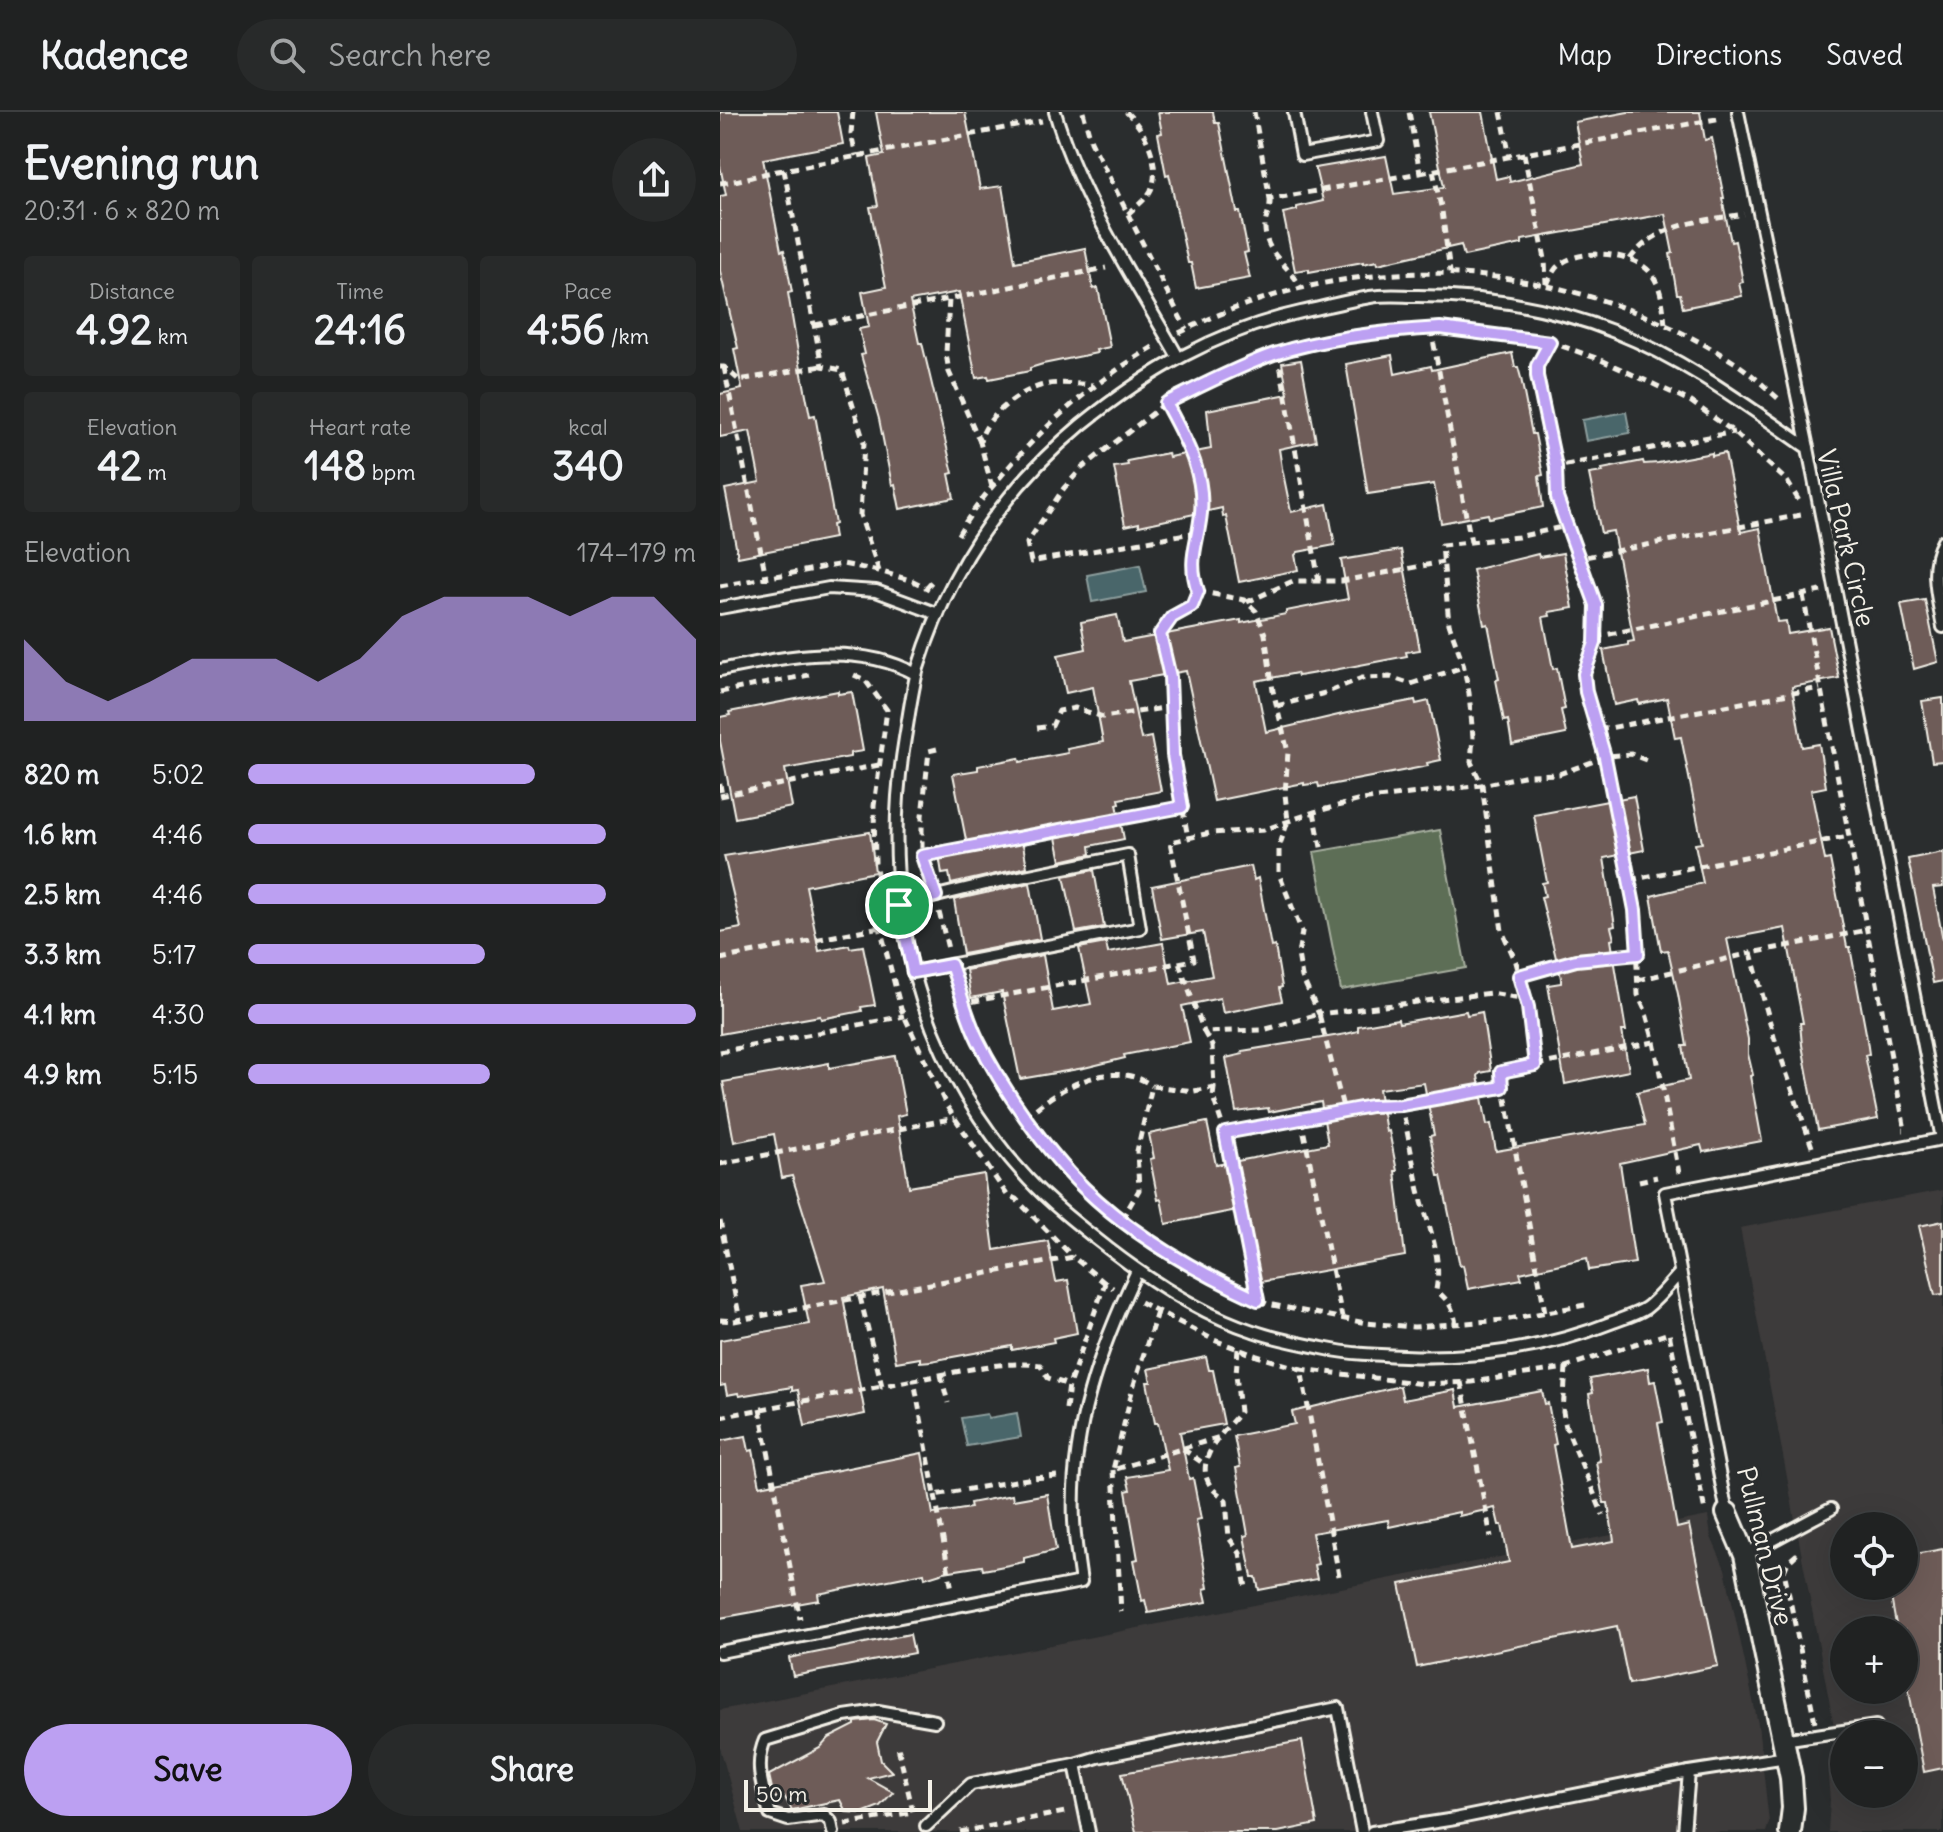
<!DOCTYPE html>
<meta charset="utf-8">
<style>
body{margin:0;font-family:Delius,sans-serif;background:#282a2a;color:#f1f3f6;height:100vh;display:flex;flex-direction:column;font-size:30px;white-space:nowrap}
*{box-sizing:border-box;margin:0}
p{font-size:26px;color:#a2a4a5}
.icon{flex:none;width:44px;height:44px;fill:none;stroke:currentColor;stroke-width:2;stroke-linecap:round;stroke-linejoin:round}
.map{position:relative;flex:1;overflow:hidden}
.side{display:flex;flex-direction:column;background:#202222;width:720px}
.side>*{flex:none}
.controls{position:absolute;left:1110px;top:1400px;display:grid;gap:16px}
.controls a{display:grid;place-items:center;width:88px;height:88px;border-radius:50%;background:#202222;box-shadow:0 8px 32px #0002,0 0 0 2px #3d3f40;font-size:40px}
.scale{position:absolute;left:24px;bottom:20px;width:188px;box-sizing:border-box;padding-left:8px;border:4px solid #f4f1e8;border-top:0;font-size:22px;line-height:28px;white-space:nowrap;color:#f4f1e8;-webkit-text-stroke:6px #2a2d2e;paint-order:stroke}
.pin{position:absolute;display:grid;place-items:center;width:68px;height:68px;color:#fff;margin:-34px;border:4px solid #fff;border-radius:50%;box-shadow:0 2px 8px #0007}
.round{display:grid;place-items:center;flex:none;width:84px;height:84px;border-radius:42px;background:#282a2a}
.summary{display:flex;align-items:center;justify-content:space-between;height:136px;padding:0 24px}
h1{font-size:44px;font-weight:800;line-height:60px}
.figures{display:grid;grid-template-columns:repeat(3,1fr);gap:12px;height:136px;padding:8px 24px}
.figures div{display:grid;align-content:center;border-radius:8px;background:#282a2a;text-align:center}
.figures b{font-size:40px;font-weight:800}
.figures small{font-size:22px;font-weight:400}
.figures p{font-size:22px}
.chart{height:224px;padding:16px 24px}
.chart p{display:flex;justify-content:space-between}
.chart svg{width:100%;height:144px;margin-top:8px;fill:#bca0f2;opacity:.7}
.button{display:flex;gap:16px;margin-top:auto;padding:16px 24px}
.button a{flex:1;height:92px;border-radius:48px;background:#bca0f2;color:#111;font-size:32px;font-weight:800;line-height:92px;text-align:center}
.button a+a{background:#282a2a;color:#f1f3f6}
ul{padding:0 24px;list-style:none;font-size:26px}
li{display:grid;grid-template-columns:128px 96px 1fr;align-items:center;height:60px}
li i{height:20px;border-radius:10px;background:#bca0f2}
header{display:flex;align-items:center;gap:48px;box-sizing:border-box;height:112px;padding:0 40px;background:#202222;border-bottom:2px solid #3d3f40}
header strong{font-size:38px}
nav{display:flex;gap:44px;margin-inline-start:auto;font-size:28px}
.search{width:560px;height:72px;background:#282a2a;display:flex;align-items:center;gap:20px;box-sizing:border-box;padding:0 28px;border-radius:44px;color:#a2a4a5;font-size:30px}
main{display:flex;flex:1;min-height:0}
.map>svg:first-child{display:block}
.built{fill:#3e3b3b;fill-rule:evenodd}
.green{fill:#5d6e57;stroke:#a8b0a0;stroke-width:2}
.water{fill:#48666b;stroke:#8d9e9d;stroke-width:2}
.building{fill:#6e5b58;stroke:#f4f1e8;stroke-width:2}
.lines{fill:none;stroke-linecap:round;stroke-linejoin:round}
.lane-casing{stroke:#f4f1e8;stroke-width:16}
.street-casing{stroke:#f4f1e8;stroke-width:26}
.path{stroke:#f4f1e8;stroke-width:5;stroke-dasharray:8 6;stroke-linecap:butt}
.lane{stroke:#2a2d2e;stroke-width:10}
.street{stroke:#2a2d2e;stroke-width:20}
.route-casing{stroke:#fff;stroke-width:16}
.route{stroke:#bca0f2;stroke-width:10}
.labels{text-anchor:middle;stroke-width:7;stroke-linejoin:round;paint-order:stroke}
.street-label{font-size:26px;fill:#f4f1e8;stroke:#2a2d2e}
</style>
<header>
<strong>Kadence</strong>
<div class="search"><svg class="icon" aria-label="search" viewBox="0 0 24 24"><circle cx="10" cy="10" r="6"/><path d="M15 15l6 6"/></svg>Search here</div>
<nav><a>Map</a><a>Directions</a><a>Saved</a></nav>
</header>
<main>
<section class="side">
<div class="summary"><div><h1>Evening run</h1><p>20:31 · 6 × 820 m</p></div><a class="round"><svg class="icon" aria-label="share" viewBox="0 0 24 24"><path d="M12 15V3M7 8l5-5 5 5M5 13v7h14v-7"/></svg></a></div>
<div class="figures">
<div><p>Distance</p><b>4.92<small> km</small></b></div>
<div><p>Time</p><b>24:16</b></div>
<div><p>Pace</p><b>4:56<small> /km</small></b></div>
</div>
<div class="figures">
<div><p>Elevation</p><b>42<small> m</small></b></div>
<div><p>Heart rate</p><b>148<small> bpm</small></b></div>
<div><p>kcal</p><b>340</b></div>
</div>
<div class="chart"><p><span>Elevation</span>174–179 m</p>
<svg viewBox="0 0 160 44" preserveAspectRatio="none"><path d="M0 44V19L10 32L20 38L30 32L40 25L50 25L60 25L70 32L80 25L90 12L100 6L110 6L120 6L130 12L140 6L150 6L160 19V44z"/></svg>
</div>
<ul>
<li><b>820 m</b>5:02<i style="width:64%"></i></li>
<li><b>1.6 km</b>4:46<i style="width:80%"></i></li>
<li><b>2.5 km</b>4:46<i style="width:80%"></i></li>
<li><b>3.3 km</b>5:17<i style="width:53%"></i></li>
<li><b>4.1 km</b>4:30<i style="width:100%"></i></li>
<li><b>4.9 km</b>5:15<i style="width:54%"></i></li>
</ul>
<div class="button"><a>Save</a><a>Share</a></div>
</section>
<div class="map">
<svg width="1223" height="1720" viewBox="0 0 1223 1720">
<rect width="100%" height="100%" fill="#2a2d2e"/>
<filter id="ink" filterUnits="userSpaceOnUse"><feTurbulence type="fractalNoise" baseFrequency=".0125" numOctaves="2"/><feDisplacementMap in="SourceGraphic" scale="16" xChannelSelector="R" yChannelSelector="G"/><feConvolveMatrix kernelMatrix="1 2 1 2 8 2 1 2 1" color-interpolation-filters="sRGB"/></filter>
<g filter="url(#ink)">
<g class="built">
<path d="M1223 1078V1720H1108L1110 1688 1108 1665 1111 1653 1120 1646 1020 1116ZM1124 1414H1184V1474H1124ZM1124 1518H1184V1578H1124ZM1124 1622H1184V1682H1124Z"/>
<path d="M988 1404 991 1425 1005 1457 1038 1612 1049 1710 1046 1720H23L0 1635V1598Z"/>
</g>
<path class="green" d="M720 718 746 856 621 878 594 740Z"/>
<g class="water">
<path d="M906 300 910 321 866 329 862 308Z"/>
<path d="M420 453 426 480 372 490 367 463Z"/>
<path d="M297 1301 301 1325 247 1334 241 1306 267 1302 269 1306Z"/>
</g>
<g class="building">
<path d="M0 0H117L123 32 43 47 61 139 64 138 72 180 68 181 79 246 90 304 95 303 115 412 112 413 114 426 18 445 5 377 40 370 30 319 0 325V282L22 277 14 237 18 236 0 159V84L6 83 0 54Z"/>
<path d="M156 0H245L260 77 282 74 295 150 365 136 373 177 378 176 390 235 376 238 377 241 323 252 310 256V259L269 267 268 264 256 266 239 180 190 189 199 231H202L233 361 229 362 234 386 180 397 175 372 172 373 159 307 141 243 145 242 139 217 149 215 142 180 166 175 150 95 158 94 149 46 164 43Z"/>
<path d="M438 0H493L495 11H499L517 100H520L528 140 524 141 530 166 476 176 471 151H468L449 62 446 63 438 22 442 21Z"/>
<path d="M709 0H763L776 67 789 64 790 70 863 52 855 10 908 0H980L985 28 992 26 1004 86H1002L1011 130 1015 129 1023 170 1019 171 1022 184 963 196 960 182H957L950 142 953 141 945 102 802 128V132L744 144 741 133 658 152 657 149 643 152V150L589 160V157L575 159 563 101 577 98V95L603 89 595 56 666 44 674 82 724 75Z"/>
<path d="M792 241 795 255H798L801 266 812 322H815L823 363 819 364 823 395 769 406 768 402 721 411 714 372 648 382 626 252 672 243 675 262 711 254 712 258Z"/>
<path d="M581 248 596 329 559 337 562 356 571 400 607 392 615 433 578 440 575 443 578 458 519 470 506 404 503 405 502 396 419 414V411L405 414 394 355 408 353 407 349 448 341 449 345 491 337 487 298 568 282 562 251Z"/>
<path d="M992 341V344L1005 341 1021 420 1040 416 1057 510 1066 509 1068 522 1109 515 1119 566 1072 575 1082 635 1099 632 1106 675 1091 678 1105 748 1110 747 1127 835H1130L1146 921 1149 942 1145 943 1158 1007 1098 1018 1082 933 1080 911H1083L1065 816 1007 827 1028 927V942L1033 963 1030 964 1042 1029 983 1040 981 1033 900 1051 915 1151 869 1158 867 1146 800 1161 802 1167 748 1177 743 1153 740 1154 721 1064H718L710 1024 714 1023 704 971 659 977 666 1020 669 1019 677 1059H675L685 1144 535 1171 522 1097 446 1112 441 1087 438 1088 430 1047 434 1046 429 1022 487 1010 496 1053 608 1032 601 990 549 1000 548 996 516 1000 506 946 523 942 522 939 626 922 638 919V914L678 907 679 911 746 899 747 903 762 900 771 959 760 961 758 964 767 1013 771 1012 776 1039 925 1013 917 980 969 968 963 934H967L958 882 948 838 941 839 931 784 983 771 975 732 982 731 961 625 955 626 947 586 919 592 918 588 894 593 883 538 908 533V530L914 529 893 419 881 421 869 362 883 360 882 357 923 349 924 352 938 351Z"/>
<path d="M681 438 700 538 686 540 687 544 614 558 578 564 577 561 536 569 537 575 546 620 627 601 695 588 696 592 709 589 721 648 707 651 708 654 599 675 598 671 584 673V671L494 689 466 559 409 569 421 627 431 625 441 679 399 687 400 691 397 692 404 727 370 734 371 742 341 749 335 721 302 727 307 755 231 772 229 761 222 762 219 743 248 738 233 662 258 658V654L299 646 300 650 348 641 347 637 383 630 373 575 346 581 338 543 366 537 361 510 397 503 403 530 521 508V511L566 502V499L628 487 621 448Z"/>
<path d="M843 441 853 496 829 500 830 504 823 505 833 557 837 556 845 597 841 598 846 622 792 633 788 608 784 609 776 568 779 567 768 512 764 513 753 458 818 442 819 445Z"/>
<path d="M1205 488 1218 550 1194 557 1181 492Z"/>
<path d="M118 579V582L132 580 143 639 130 641V645L65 657 72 695 15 706 0 629V605L10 603 9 600Z"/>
<path d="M1223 586V649L1212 650 1202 589Z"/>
<path d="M914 684 924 738 884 746 895 814 891 815 894 827 891 828 906 919H902L909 959 845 972 828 873 841 871V866L821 785 825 784 822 771 827 770 814 703Z"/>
<path d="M150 720 155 760 86 774 99 839 129 833 130 836 143 834 155 893 141 895 142 899 101 907 100 904 0 922V820L21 816 4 744Z"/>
<path d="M1223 740V775L1213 776 1223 828V869L1213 871 1188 747Z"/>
<path d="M531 754 534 768 538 766 551 835 555 834 562 875 559 876 562 889 503 901 500 886 462 894 470 930 404 943 405 946 364 956 300 967 282 880 251 886 246 858 323 843 333 899 371 892 359 836 386 831 388 841 443 831 451 872 492 864 483 820 442 827 432 774Z"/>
<path d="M374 758 384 815 356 820 344 764Z"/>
<path d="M310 771 320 827 243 842 234 788Z"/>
<path d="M175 944 186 1002 177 1004 189 1075 264 1062 274 1138 328 1129 336 1170 348 1168 357 1221 333 1226 334 1230 292 1238V1234L211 1249 200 1250V1246L176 1250 163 1177 123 1185 145 1302 85 1314 78 1278 72 1279V1275L19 1284 18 1281 7 1283 5 1273 0 1274V1228L89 1212 81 1173 105 1169 72 1064 62 1066 54 1022 14 1030 3 970 88 955 109 951V956Z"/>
<path d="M1223 1109V1182L1215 1183 1199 1114Z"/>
<path d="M486 1245 489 1258H493L504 1312 460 1320 469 1367 473 1366 481 1407 476 1408 488 1476 484 1477 487 1490 428 1501 425 1488 422 1489 414 1448 418 1447 406 1379 410 1378 407 1365 448 1358 438 1311H435L427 1270H431L428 1257Z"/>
<path d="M928 1256 930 1270 935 1269 943 1310 938 1311 957 1416 969 1413 998 1554 909 1572 897 1514 697 1555 680 1472 789 1450 782 1413H779L775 1396 739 1404V1400L669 1415 668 1408 592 1421 598 1452 594 1453 597 1467 539 1478 536 1465H532L524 1424 528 1423 516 1356 520 1355 514 1324 575 1312 572 1300 680 1274 683 1288 735 1278 738 1295 822 1279 825 1292 828 1291 836 1332 833 1333 852 1437 894 1429 888 1391H884L876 1350 880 1349 869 1282 873 1281 870 1267Z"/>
<path d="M26 1324 29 1339 33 1338 40 1374 202 1341 213 1402 251 1396 250 1391 292 1383 293 1388 327 1382 336 1438 304 1446V1450L274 1456 263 1458 262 1454 224 1460 205 1466 204 1461 98 1482 99 1488 0 1506V1329Z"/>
<path d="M1223 1437V1656L1204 1660 1184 1552V1518H1177L1169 1474H1184V1444Z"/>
<path d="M190 1522 194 1541 73 1564 69 1546Z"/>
<path d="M154 1608 166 1612 157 1630 161 1649 172 1660 148 1666 173 1680 160 1694 142 1701 126 1700 120 1688 72 1698 64 1684 54 1686 49 1663 100 1636 109 1626 135 1613V1610Z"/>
<path d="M582 1629 597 1712 558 1720H416L402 1661Z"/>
</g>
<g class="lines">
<defs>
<g id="lane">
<path d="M335 0C360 87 414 167 458 245"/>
<path d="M574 0 582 43 658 29 652 0"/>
<path d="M1018 0 1088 336"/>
<path d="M1223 429C1208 455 1218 487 1223 515"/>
<path d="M0 496 109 476 156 479 218 502"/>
<path d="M0 558C65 545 135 529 196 562"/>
<path d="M179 793 270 771 408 743 420 816 193 860"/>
<path d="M959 1162C949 1173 938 1187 926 1196 917 1202 904 1206 893 1210 826 1237 756 1247 684 1244 656 1243 630 1242 602 1236 579 1231 555 1227 533 1219 481 1202 432 1170 389 1137 361 1115 332 1093 308 1067 195 944 158 788 185 626 189 603 192 578 198 556 228 459 283 378 361 313 428 259 496 219 581 200 604 195 627 189 650 185 666 182 682 184 698 184 765 184 832 195 895 220 966 248 1026 293 1088 336L1222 1027 945 1081 1007 1401"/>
<path d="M1025 1443 1111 1397"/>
<path d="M0 1540 361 1470C358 1450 355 1429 354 1409 350 1320 379 1238 417 1159"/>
<path d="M1063 1628 1156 1614"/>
<path d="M355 1652 378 1645 618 1596 642 1720"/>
<path d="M206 1714 251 1672 355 1652 369 1720"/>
<path d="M113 1720 111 1710 104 1703 68 1708 50 1702C43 1677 34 1653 45 1628L124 1604 158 1599 215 1609"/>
<path d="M652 1720 735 1707 969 1660"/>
<path d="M964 1720 969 1660 1067 1645"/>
</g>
<path id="street" d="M1007 1401 1025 1443 1071 1666 1073 1696 1070 1720"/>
</defs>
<use href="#lane" class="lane-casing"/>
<use href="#street" class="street-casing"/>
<g class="path">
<path d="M133 0 131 21 136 44"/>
<path d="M363 0 371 29 466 217"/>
<path d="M406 0C425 17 442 52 431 78 426 88 415 95 408 102"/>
<path d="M534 0 550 87 700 61 689 0"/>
<path d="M781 0 790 45"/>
<path d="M804 42 825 147 826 172"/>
<path d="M713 59 722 99 730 160"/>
<path d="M700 61 1002 6"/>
<path d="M0 71C22 69 42 61 64 58"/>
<path d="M550 87C551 98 544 107 545 117 546 143 571 155 581 176"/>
<path d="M910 147C937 111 982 109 1024 102"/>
<path d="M827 173C829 168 832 161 836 156 856 135 910 139 929 159 942 174 943 193 945 213"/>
<path d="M95 213 229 187"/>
<path d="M711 217 751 430"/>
<path d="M459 221C636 131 846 144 1014 250 1030 260 1045 275 1060 288"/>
<path d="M830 230 817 254V264L836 355"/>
<path d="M558 241 599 469"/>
<path d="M0 255H4L19 268 102 254"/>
<path d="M4 255 46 465"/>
<path d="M446 291C464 326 485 360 481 401 478 432 467 448 478 479L472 494 452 505 440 522 450 565 453 643 468 726"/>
<path d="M260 330 229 260 226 241 229 187 386 156"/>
<path d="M272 375 260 330C265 305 297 281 320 274 337 269 356 272 373 273"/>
<path d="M846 414 860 446 1086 402"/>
<path d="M477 420 311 450 307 431 344 376 362 356 446 291 558 241 614 227 689 217 720 216 830 230 879 247 970 289 1014 320 1067 369 1081 392"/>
<path d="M238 423C250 401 266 382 282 363 326 311 374 270 433 235"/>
<path d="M159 459 140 403 144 330 122 258 102 254 64 58 322 9"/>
<path d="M0 474 123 452 159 459 193 469 209 477"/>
<path d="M206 476 214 467"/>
<path d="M478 479 524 488 536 499 545 522 553 579 568 640 565 682 568 709 559 735V762L582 820 578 842 582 865 599 902 771 881 806 887"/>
<path d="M1083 483 1185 1018H1183"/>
<path d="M527 490 573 469H622L723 450"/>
<path d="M875 525 1101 479"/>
<path d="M134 563 145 568 167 598 154 694 155 751 160 776 155 798 160 815 181 897 226 993 287 1083 296 1087 353 1145"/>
<path d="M0 580 89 563"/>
<path d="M557 594 605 581 642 566 670 565 691 572 743 555"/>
<path d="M317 616 332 614 339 599 355 596 383 605 451 595"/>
<path d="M879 618 1100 576"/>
<path d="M217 637 209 639 202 704V744L462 695"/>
<path d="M0 672 2 684"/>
<path d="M0 684 159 653"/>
<path d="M594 700 602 740"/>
<path d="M202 744 212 771"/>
<path d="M910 768 1129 724"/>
<path d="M219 800 228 837"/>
<path d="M0 847 160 815"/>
<path d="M459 851 484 920"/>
<path d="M799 864 856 848 918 842"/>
<path d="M236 866 244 891"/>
<path d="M918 868 1031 841"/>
<path d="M934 930 959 1061"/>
<path d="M0 940 184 904"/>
<path d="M815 953 808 895 796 850 782 819 762 673 808 663 839 662 888 644 911 642 926 648"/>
<path d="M494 975 493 985 505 1021 544 1013 545 1020"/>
<path d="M306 1006C335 976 394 945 432 974"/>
<path d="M581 1007 622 1205"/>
<path d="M544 1013 651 994 681 993"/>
<path d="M505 1021 537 1187"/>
<path d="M1092 1035 1054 925 1031 841 1147 818"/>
<path d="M0 1052 235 1006"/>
<path d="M919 1069 937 1065"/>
<path d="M402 1107 419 1078 417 1039 432 974 474 979 494 975 492 934 484 920 543 918 599 902 624 999"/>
<path d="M0 1109 20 1208"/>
<path d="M140 1185 162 1274 194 1268"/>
<path d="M420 1190 494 1228 537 1244 581 1257"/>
<path d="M865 1193 784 1208 694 1215 646 1211 547 1192 506 1173 438 1134 402 1107 366 1078 340 1051 295 992 257 927 244 891 474 848 450 730 490 721 544 718 594 700 641 688 762 673 751 650 753 625 749 581 743 551 729 512 722 433 798 425 846 414 837 386 836 355 1014 320"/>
<path d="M437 1200 412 1279 393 1358 500 1325"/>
<path d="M825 1200 781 960 934 930 925 898 918 883 915 798 885 645 866 580 864 562 875 531 876 493 860 446"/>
<path d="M0 1208 14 1209 353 1145 385 1171"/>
<path d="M736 1213C734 1197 729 1189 716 1178 723 1141 706 1110 698 1074 692 1047 688 1020 681 993L782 975"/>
<path d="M518 1237 516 1262 520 1300C504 1320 471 1349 492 1376 496 1381 501 1383 506 1388L509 1426 520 1441 526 1476"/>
<path d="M846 1255 843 1300 846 1315 883 1403"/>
<path d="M221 1263 228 1291"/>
<path d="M741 1270 771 1425"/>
<path d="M40 1297 80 1507"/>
<path d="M346 1297 349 1273 385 1171 393 1176"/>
<path d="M0 1305 162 1274"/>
<path d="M463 1337 484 1352"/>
<path d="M393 1358 401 1500"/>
<path d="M337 1364 313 1366 215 1383 194 1268C235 1261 279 1248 320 1253L328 1266 349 1273"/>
<path d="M215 1383 232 1478"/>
<path d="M1077 1442 1068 1450 1064 1459 1095 1610"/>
<path d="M619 1464 581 1257 704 1272 752 1270 839 1257 949 1221 985 1399"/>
<path d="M125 1712 193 1700 178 1635"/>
<path d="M240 1720 345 1700"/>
</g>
<use href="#lane" class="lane"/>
<use href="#street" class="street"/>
</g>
</g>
<g class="lines" filter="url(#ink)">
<defs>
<path id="route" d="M720 216 830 230 817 254V264L836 355 837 386 876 493 875 531 864 562 866 580 885 645 915 798 918 842 856 848 799 864 808 895 815 953 781 960 782 975 681 993 651 994 505 1021 538 1188C477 1160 412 1123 364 1076 326 1039 281 975 258 928 246 904 240 877 231 853L193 860 179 793 216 784 202 744 462 695 453 643 450 565 440 522 452 505 472 494 478 479C467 448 478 432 481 401 485 359 464 326 446 291 481 274 517 255 554 242 607 225 665 219 720 216Z"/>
</defs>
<use href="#route" class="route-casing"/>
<use href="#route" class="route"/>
</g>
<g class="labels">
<g class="street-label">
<text transform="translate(1126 426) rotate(77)" y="9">Villa Park Circle</text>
<text transform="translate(1045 1434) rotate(76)" y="9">Pullman Drive</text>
</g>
</g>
</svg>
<div class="controls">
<a><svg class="icon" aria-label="locate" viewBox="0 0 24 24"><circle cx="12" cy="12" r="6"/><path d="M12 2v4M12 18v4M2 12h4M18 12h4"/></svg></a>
<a>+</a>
<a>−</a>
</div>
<div class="scale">50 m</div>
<div class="pin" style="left:179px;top:793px;background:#1e9e55"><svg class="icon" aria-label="arrive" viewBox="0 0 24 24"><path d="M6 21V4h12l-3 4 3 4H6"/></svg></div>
</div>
</main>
